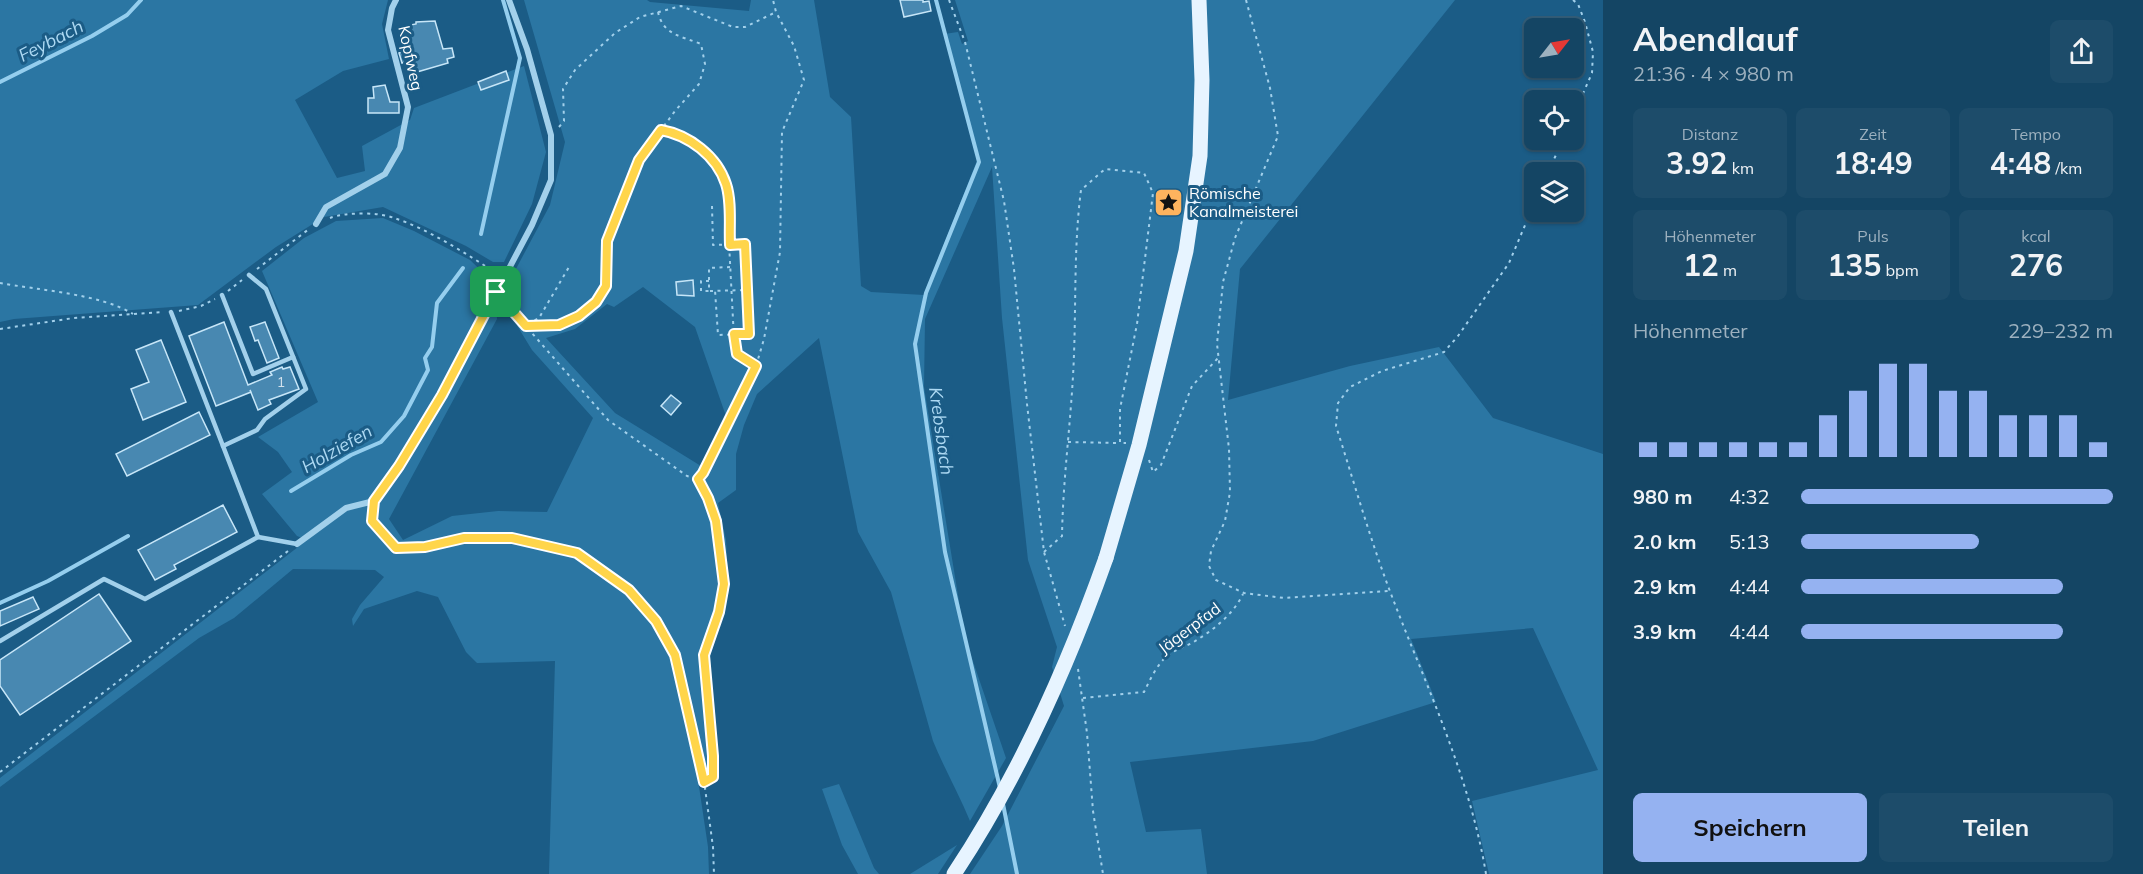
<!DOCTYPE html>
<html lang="de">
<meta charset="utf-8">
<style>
body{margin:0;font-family:Mulish,sans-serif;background:#1d4c6a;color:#f1f3f6;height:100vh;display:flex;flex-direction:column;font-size:22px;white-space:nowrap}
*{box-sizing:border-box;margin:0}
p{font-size:20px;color:#9db1bf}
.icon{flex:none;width:33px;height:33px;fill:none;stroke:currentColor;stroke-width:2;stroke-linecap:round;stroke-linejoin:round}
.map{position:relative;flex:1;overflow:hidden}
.details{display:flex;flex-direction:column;background:#144564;width:540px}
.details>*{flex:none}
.needle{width:39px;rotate:59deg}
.fabs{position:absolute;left:1524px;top:18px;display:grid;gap:12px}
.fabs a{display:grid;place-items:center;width:60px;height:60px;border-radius:9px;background:#144564;box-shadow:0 2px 4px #0004,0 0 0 2px #335d78;font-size:30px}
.pin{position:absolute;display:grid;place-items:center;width:51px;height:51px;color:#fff;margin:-26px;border-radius:12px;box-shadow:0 3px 9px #0006}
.round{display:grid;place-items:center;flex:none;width:63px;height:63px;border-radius:9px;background:#1d4c6a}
.summary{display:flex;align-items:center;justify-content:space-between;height:102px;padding:0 30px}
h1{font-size:33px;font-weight:700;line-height:45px}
.metrics{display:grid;grid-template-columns:repeat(3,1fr);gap:9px;height:102px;padding:6px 30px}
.metrics div{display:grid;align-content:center;border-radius:9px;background:#1d4c6a;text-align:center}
.metrics b{font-size:30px;font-weight:700}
.metrics small{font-size:16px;font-weight:400}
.metrics p{font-size:16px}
.chart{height:168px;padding:12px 30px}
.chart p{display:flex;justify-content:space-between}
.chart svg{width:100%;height:108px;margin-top:6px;stroke:#95b2f1;stroke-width:6}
.button{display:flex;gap:12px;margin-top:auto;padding:12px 30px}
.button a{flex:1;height:69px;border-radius:9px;background:#95b2f1;color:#111;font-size:24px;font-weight:700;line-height:69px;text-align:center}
.button a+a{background:#1d4c6a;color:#f1f3f6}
ul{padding:0 30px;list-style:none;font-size:20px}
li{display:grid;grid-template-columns:96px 72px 1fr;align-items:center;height:45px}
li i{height:15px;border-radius:8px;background:#95b2f1}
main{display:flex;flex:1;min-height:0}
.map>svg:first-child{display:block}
.green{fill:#2b76a3;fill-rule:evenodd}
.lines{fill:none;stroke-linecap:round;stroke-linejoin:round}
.stream{stroke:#95ceee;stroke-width:4}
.building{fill:#4888b1;stroke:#c7e6f8;stroke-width:1.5}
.path{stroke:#a2d0eb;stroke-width:2;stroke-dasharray:3 4.5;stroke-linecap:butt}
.service{stroke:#a2d0eb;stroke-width:4.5}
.minor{stroke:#a2d0eb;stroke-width:6}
.primary{stroke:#e7f4ff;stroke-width:15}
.primary-bridge{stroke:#e7f4ff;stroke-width:15}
.route-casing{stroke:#fff;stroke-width:12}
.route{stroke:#ffd54a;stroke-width:8}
.labels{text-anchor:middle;stroke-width:6;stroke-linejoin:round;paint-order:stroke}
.number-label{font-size:14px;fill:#d1e1ec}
.street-label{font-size:16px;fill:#fff;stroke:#1b5c86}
.poi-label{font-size:16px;fill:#fff;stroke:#1b5c86;text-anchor:start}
.water-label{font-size:18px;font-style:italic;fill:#add9f3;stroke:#1b5c86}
</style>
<main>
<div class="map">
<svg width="1603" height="874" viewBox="0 0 1603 874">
<rect width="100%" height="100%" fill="#1b5c86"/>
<g class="green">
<path d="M0 0H388L382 24 389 59 343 71 295 100 337 178 365 171 362 146 410 120 414 108 524 66 546 152 532 204 504 262H493L466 246 383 207 324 217 276 247 198 305 14 319 0 322Z"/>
<path d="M524 0H647L650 2 749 11 751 0H814L830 97 851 117 861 286 871 292 924 295 978 158 944 34 958 32 962 44 968 41 955 0H1455L1240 269 1228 400 1350 366 1439 347 1493 418 1603 454V874H1489L1472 801 1598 770 1533 628 1411 639 1436 702 1313 741 1130 762 1146 832 1201 829 1207 874H970L1002 826 1064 706 1052 667 1057 647 1028 560 1002 318 992 167 925 319 924 387 965 638 1006 758 970 821C959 794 944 768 933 741L891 592 858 532 819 338 757 394 744 425 736 454V490L718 503 726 540 729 591 708 664V771L697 773 708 847 709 874H549L555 661 477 663 466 652 438 597 417 591 364 609 353 626 352 619 360 605 384 577 375 570 293 569 234 618 199 638 0 787V778L307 540 297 536 262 494 292 472 278 452 258 437 318 402 262 271 304 238 336 221 383 218 414 231 470 260 494 283 497 319 389 519 403 540 452 516 498 511 547 512 593 418 532 350 507 309 509 282 550 205 565 142ZM643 287 695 327 727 419 701 466 615 413 546 338 575 329 607 304 614 307Z"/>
<path d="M839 784 874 868 879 874H858L842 845 822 789Z"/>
<path d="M957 845 938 874H910Z"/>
</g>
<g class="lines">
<g class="stream">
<path d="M936 0 979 162 926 293 915 344 945 552 1000 788"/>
<path d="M0 82 92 36 127 15 141 0"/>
<path d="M481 234 520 58 503 0"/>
<path d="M291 491 351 455 381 442 404 416 428 370 425 358 432 347 437 303 463 268"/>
<path d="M0 603 48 581 128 536"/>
<path d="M1003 804 1017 874"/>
</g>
</g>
<g class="building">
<path d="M900 0H923V2L929 1 931 11 904 17Z"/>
<path d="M435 21 443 49 452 48 454 57 447 59 448 63 417 72 415 59 402 63 399 53 405 51 400 27 416 24V22Z"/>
<path d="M506 71 509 80 481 90 478 82Z"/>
<path d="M385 85 390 102H399V113H368V98H374L373 87Z"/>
<path d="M693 280 694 296 677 295 676 282Z"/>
<path d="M224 322 248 385 272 375 270 372 282 367 283 369 290 367 299 389 269 400 271 404 258 410 250 390 251 392 216 406 189 336Z"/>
<path d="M265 322 279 358 267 363 258 340 255 341 250 327Z"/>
<path d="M161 340 186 402 143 420 131 389 149 382 136 350Z"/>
<path d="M671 395 681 403 671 415 661 406Z"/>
<path d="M199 412 210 435 127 476 116 454Z"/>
<path d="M223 505 237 532 174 565 176 569 155 580 138 550Z"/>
<path d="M99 594 131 641 20 715 0 686V660Z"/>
<path d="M33 597 39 609 0 626V611Z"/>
</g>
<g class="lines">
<g class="path">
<path d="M949 0 965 42 1004 201 1014 269 1027 404 1044 552 1065 626"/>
<path d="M1246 0 1270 88 1278 136 1235 238 1223 282 1217 344 1229 449 1230 492 1225 521 1211 551 1209 566 1216 580 1244 593 1284 598 1389 591"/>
<path d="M1573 0 1578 4 1585 22 1593 52 1592 73 1574 114"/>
<path d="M559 127 564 121 563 89 575 70 615 33 640 17 681 6 733 27H745L776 12"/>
<path d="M661 130C693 136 713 156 726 185L734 339 737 354 756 366"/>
<path d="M1548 172 1563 140"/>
<path d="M712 206 713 245 745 244 749 334 718 335 715 290"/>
<path d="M330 218C345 212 379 212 394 218 426 228 467 254 496 273"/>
<path d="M730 267 709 268V291L747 290"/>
<path d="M257 269 309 229"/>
<path d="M709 281H701V291H709"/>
<path d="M0 283C38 290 101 294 133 314"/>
<path d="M228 291 242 280"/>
<path d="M503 300 608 420 687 476 698 479"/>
<path d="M179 311 201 306 215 299"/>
<path d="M528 324 539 318 569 267"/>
<path d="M526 326 559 325 579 316 596 302 606 286 607 241 639 160 675 111 699 84 705 64 701 44C681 36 663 35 658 12"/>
<path d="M0 329 74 318 164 312"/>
<path d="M1068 442 1119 443"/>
<path d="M1149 460 1153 472 1161 465 1192 386 1218 358"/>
<path d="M698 479 703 473 756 366 764 339 780 252 782 132 804 80 794 46 776 12 773 0"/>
<path d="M698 479 708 498 716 521 724 584 719 612 703 655 713 756V777L704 781"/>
<path d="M373 510 372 521 396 548 425 547 464 538H512L577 553 629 590 656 621 675 655 702 766 713 847 714 874"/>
<path d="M1044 552 1062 536C1063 475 1072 415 1074 354 1076 299 1074 244 1081 190L1105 169 1144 173 1153 193 1137 324 1120 409V443H1126"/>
<path d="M1078 669 1087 733 1093 811 1103 874"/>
<path d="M1083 698 1144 692C1150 680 1156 666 1167 656 1174 650 1184 647 1192 643 1212 631 1233 615 1243 594"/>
<path d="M0 772 288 551"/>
<path d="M1486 874C1470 777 1426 686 1391 594 1370 539 1354 482 1336 426L1338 403 1350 387 1382 371 1444 352 1458 336 1509 263 1534 204"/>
</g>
<g class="service">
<path d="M222 295 253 374 293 357"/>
<path d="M171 312 223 446 257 430 265 419 306 389 266 289 249 275"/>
<path d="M258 537 297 544"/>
<path d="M0 641 104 579 145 599 258 537 223 446"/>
</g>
<g class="minor">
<path d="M316 224 326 207 385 174 400 148 408 107 388 30 392 8 396 0"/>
<path d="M297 544 346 508 374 501 399 466 442 395 532 225 551 180V135L527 49 509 0"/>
</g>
<path class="primary" d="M1106 558 1139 445 1186 251 1200 156 1202 80 1199 0"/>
<path class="primary-bridge" d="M954 874C1019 776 1067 668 1106 558"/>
</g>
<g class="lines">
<defs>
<path id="route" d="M661 130C689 135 717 156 726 184 732 202 729 226 730 245L745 244 749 334H734L737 354 756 366 703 473 698 479 708 498 716 521 724 584 719 612 704 655 713 756V777L704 782 675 655 656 621 629 590 577 553 512 538H464L425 547 396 548 372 521 374 501 399 466 442 395 496 292 526 326 559 325 579 316 596 302 606 286 607 241 639 160Z"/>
</defs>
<use href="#route" class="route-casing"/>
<use href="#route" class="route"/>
</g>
<defs>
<symbol id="sight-square" viewBox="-11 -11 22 22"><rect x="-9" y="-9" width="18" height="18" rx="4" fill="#fdb35e" stroke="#1b5c86"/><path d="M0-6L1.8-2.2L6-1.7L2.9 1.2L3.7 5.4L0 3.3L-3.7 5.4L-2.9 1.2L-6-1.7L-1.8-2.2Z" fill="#111"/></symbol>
</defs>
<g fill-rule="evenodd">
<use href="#sight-square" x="1152" y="186" width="33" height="33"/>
</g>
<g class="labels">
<g class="number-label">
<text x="281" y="387">1</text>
</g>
<g class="street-label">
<text transform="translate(411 58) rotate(78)" y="6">Kopfweg</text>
<text transform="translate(1189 628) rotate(-37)" y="6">Jägerpfad</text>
</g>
<g class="poi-label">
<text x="1189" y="199">Römische<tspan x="1189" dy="18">Kanalmeisterei</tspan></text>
</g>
<g class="water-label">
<text transform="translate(51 41) rotate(-27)" y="6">Feybach</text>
<text transform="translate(941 431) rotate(82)" y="6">Krebsbach</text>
<text transform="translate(337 449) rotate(-30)" y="6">Holziefen</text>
</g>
</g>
</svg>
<div class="fabs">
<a><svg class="needle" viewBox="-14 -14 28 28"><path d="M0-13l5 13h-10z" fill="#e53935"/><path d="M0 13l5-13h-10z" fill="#9db1bf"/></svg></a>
<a><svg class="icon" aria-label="locate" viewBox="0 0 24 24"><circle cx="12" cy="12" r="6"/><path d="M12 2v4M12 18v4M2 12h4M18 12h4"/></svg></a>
<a><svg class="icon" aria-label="layers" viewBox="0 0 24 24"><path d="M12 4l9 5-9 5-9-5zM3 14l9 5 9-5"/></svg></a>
</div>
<div class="pin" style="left:496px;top:292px;background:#1e9e55"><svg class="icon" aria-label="arrive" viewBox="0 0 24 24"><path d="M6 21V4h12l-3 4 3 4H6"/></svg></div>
</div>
<section class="details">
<div class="summary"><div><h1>Abendlauf</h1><p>21:36 · 4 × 980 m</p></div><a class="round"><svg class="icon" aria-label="share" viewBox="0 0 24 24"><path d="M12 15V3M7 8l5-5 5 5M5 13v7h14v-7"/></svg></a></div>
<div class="metrics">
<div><p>Distanz</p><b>3.92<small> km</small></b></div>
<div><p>Zeit</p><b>18:49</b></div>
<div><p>Tempo</p><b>4:48<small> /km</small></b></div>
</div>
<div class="metrics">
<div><p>Höhenmeter</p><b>12<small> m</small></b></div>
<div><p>Puls</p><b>135<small> bpm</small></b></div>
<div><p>kcal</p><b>276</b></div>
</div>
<div class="chart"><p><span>Höhenmeter</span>229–232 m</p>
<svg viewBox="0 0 160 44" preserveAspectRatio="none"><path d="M5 44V38M15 44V38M25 44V38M35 44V38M45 44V38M55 44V38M65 44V27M75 44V17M85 44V6M95 44V6M105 44V17M115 44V17M125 44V27M135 44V27M145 44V27M155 44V38"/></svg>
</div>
<ul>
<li><b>980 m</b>4:32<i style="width:100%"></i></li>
<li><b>2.0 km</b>5:13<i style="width:57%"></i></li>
<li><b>2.9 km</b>4:44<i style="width:84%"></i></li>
<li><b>3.9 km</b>4:44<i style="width:84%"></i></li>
</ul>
<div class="button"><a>Speichern</a><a>Teilen</a></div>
</section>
</main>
